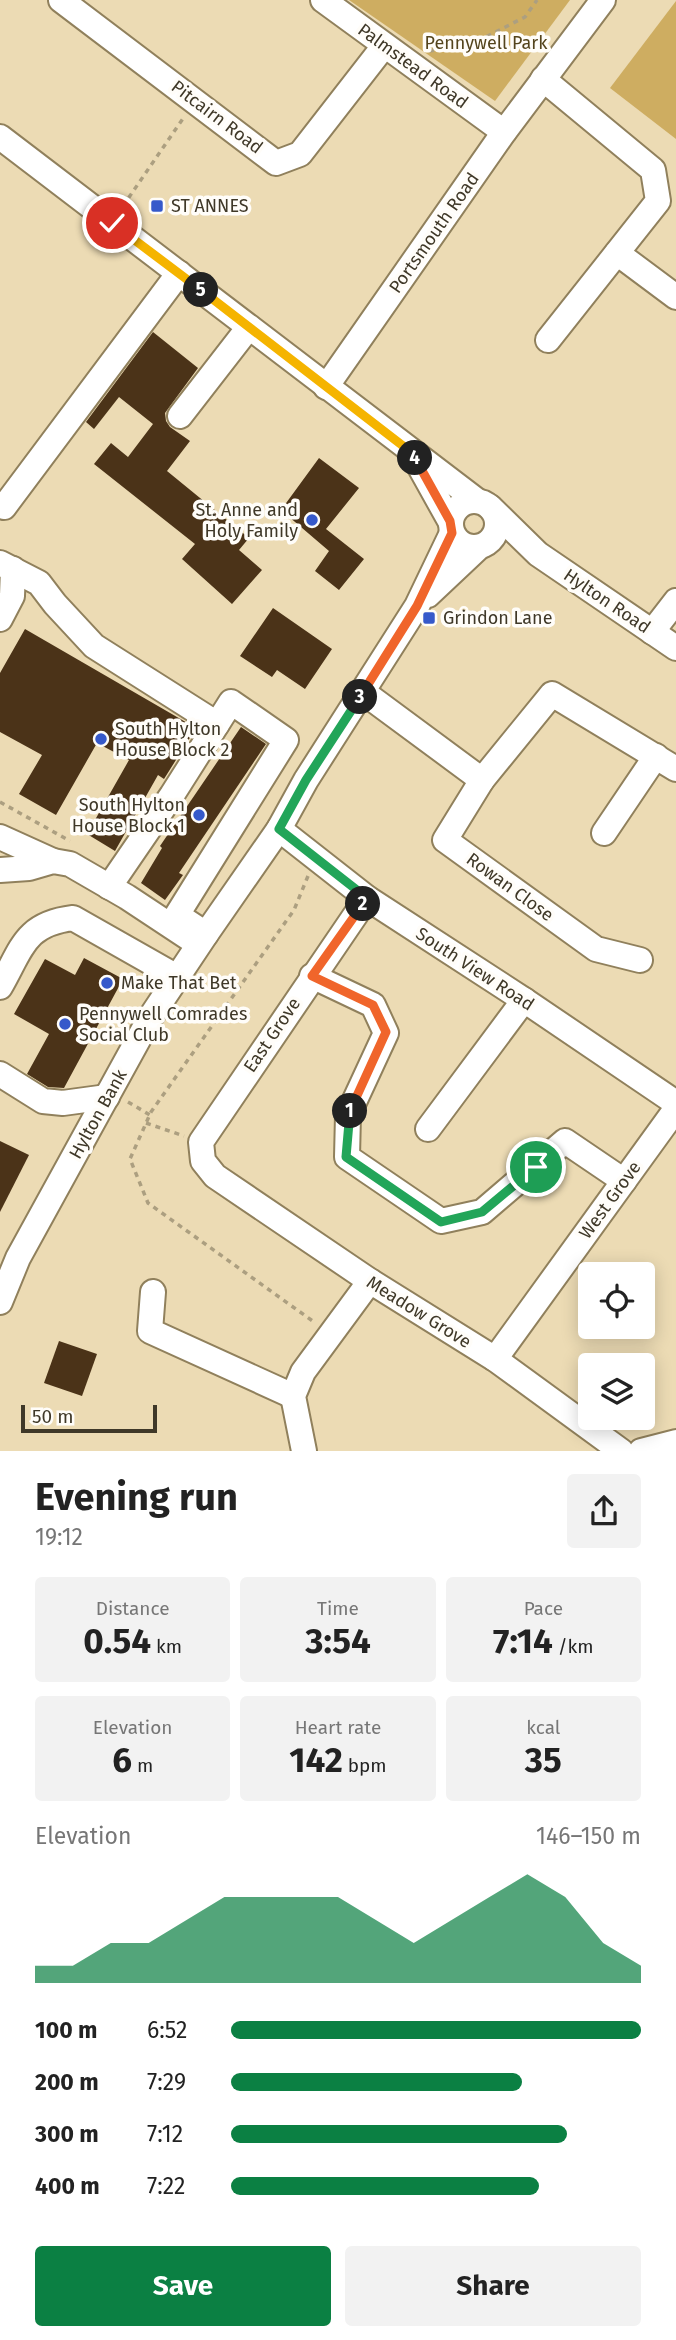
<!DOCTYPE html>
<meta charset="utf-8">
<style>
body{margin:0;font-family:"Fira Sans",sans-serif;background:#f2f2f2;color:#222;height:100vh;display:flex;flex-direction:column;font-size:26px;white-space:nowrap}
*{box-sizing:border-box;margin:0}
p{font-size:23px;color:#767676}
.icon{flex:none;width:38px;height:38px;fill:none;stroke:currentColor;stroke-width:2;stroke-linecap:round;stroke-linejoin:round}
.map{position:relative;height:1451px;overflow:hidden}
.drawer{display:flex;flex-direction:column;background:#fff;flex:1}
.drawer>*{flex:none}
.buttons{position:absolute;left:578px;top:1262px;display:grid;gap:14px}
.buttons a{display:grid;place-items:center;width:77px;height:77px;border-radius:7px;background:#fff;box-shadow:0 4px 18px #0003;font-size:35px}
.scale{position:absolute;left:21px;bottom:18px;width:136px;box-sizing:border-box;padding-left:7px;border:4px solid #3f3828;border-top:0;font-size:19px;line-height:24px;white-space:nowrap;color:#3f3828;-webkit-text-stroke:5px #fffdf9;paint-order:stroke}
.pin{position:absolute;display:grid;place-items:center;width:60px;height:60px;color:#fff;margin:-30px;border:4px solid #fff;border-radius:50%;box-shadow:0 2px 7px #0007}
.km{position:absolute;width:35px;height:35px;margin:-18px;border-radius:50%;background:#222;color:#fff;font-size:19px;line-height:35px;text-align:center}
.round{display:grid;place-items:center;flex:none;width:74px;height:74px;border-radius:7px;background:#f2f2f2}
.overview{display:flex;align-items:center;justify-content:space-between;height:119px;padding:0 35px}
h1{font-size:38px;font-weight:700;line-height:52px}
.stats{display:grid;grid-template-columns:repeat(3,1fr);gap:10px;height:119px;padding:7px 35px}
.stats div{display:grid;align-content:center;border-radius:7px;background:#f2f2f2;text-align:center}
.stats b{font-size:35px;font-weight:700}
.stats small{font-size:19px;font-weight:400}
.stats p{font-size:19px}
.chart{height:196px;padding:14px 35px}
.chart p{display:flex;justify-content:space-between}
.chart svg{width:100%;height:126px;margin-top:7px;fill:#0b8043;opacity:.7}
.cta{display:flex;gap:14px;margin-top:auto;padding:14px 35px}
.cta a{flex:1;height:80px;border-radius:7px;background:#0b8043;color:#fff;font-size:28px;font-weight:700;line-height:80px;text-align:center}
.cta a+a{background:#f2f2f2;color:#222}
ul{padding:0 35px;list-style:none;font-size:23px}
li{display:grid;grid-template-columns:112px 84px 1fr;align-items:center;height:52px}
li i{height:18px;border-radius:9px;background:#0b8043}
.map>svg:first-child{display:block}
.green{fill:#cead61}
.building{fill:#4b3318}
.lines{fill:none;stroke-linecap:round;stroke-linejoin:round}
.minor-casing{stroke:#90805c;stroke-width:28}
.path{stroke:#ac9f80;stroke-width:3.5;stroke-dasharray:5 5;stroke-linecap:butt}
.minor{stroke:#fff;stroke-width:24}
.split-1-casing{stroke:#fff;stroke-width:14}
.split-2-casing{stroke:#fff;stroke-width:14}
.split-3-casing{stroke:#fff;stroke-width:14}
.split-4-casing{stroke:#fff;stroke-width:14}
.split-5-casing{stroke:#fff;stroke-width:14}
.split-6-casing{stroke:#fff;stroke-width:14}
.split-1{stroke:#22a559;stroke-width:9}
.split-2{stroke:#f0652b;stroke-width:9}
.split-3{stroke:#22a559;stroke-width:9}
.split-4{stroke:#f0652b;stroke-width:9}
.split-5{stroke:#f5b400;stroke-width:9}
.split-6{stroke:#f5b400;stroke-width:9}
.poi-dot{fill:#3659ca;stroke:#fffdf9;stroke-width:2.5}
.labels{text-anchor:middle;stroke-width:7;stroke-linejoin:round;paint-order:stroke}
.park-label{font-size:18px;fill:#54441c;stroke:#fffdf9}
.street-label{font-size:18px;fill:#3f3828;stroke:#fffdf9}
.poi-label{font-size:18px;fill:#3f3828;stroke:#fffdf9;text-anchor:start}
</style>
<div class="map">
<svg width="676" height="1451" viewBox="0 0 676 1451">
<rect width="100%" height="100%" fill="#ecdbb4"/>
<g class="green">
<path d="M349 0H570L495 101Z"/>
<path d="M676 1V139L610 88Z"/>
</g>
<g class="building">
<path d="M153 332 198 368 165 413 166 421 170 427 190 441 167 471 249 538 239 550 262 570 232 604 182 559 195 544 94 464 111 443 128 457 153 424 119 397 94 429 86 422Z"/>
<path d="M319 458 359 488 326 529 364 559 339 590 315 571 329 551 281 510Z"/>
<path d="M273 608 332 649 305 689 277 670 272 677 240 656Z"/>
<path d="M25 629 196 728 164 779 158 775 115 851 87 834 129 760 97 743 56 815 19 794 42 755 0 732V673Z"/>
<path d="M241 727 266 744 179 873 183 875 165 900 141 883 162 848 160 846Z"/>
<path d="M84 958 123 979 64 1088 48 1087 27 1074 49 1034 14 1014 45 959 75 975Z"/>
<path d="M0 1141 29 1155 0 1212Z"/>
<path d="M59 1341 97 1354 82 1396 44 1383Z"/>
</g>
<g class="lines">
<defs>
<g id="minor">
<path d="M61 0 276 163 300 154 384 46"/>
<path d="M323 0 504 132"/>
<path d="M543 79 653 170 658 201 548 340"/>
<path d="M0 137 476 500"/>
<path d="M617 253 676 297"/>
<path d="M326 387 504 132 603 0"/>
<path d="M180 416 249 327"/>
<path d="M416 460 450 521"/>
<circle cx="474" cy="524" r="23"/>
<path d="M4 507 179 273"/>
<path d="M490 507 538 554 676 648"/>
<path d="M0 563 39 583 55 604 94 646 217 724"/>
<path d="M428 595 479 547"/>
<path d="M0 619 12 596 13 569"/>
<path d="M652 632 676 601"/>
<path d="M363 692 482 780"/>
<path d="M279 829 367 898 524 1000 676 1103"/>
<path d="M604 833 656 756"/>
<path d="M0 837 53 861"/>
<path d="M0 870 29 868 53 861 70 864 127 897 189 938"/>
<path d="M109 887 172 795 231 702 286 740 177 915 206 934"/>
<path d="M367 898 201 1142 203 1161 215 1176 370 1281 495 1359 621 1451"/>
<path d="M640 960 596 949 445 840 482 780 552 694 676 769"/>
<path d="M312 976 373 1005 386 1033 348 1115 347 1157 441 1221 482 1212 565 1141 624 1181"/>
<path d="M0 987C22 949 24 924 73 918L177 977"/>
<path d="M0 1074 43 1101 63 1103 107 1097"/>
<path d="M428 1129 524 1000"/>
<path d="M153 1292 150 1331 293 1396"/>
<path d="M0 1302 18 1258 150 1018 206 934 279 829 306 780 417 606 452 533"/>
<path d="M495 1359 676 1109"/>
<path d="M304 1451 293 1396 303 1372 370 1281"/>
<path d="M641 1451 676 1442"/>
</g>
</defs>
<use href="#minor" class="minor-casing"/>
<g class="path">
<path d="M429 51 472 44 525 17 537 0"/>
<path d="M123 206 184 117"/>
<path d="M0 802 70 841"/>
<path d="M308 876 294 910 151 1112 130 1159 148 1203 314 1322"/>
<path d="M128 1102 150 1115"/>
<path d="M146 1123 184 1136"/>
</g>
<use href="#minor" class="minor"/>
</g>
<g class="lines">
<defs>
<path id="split-1" d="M350 1111 346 1157 441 1222 482 1212 536 1167"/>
<path id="split-2" d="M350 1111 386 1032 373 1005 312 976 363 904"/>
<path id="split-3" d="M360 697 306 780 279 829 367 898 363 904"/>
<path id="split-4" d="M360 697 417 606 452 533 450 521 415 458"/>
<path id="split-5" d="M201 290 407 449 415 458"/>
<path id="split-6" d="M112 223 201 290"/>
</defs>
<use href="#split-1" class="split-1-casing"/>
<use href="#split-2" class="split-2-casing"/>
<use href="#split-3" class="split-3-casing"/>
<use href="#split-4" class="split-4-casing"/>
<use href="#split-5" class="split-5-casing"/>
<use href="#split-6" class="split-6-casing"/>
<use href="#split-1" class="split-1"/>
<use href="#split-2" class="split-2"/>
<use href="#split-3" class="split-3"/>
<use href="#split-4" class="split-4"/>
<use href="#split-5" class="split-5"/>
<use href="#split-6" class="split-6"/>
</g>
<g class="poi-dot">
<rect x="150" y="199" width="14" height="14" rx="3.5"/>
<circle cx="312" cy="520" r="7"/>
<rect x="422" y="611" width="14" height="14" rx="3.5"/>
<circle cx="101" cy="739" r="7"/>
<circle cx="199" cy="815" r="7"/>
<circle cx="107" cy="983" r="7"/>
<circle cx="65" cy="1024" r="7"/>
</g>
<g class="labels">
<g class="park-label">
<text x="486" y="49">Pennywell Park</text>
</g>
<g class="street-label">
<text transform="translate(413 66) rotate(36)" y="6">Palmstead Road</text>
<text transform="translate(217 117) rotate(37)" y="6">Pitcairn Road</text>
<text transform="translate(434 233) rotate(-55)" y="6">Portsmouth Road</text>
<text transform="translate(607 601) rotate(34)" y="6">Hylton Road</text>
<text transform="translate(510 887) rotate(36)" y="6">Rowan Close</text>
<text transform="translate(475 969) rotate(33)" y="6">South View Road</text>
<text transform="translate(272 1035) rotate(-56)" y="6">East Grove</text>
<text transform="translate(98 1114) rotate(-61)" y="6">Hylton Bank</text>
<text transform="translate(610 1200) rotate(-54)" y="6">West Grove</text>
<text transform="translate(419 1312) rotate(32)" y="6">Meadow Grove</text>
</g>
<g class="poi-label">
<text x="171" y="212">ST ANNES</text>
<text x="298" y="516" text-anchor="end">St. Anne and<tspan x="298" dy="21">Holy Family</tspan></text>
<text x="443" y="624">Grindon Lane</text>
<text x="115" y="735">South Hylton<tspan x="115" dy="21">House Block 2</tspan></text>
<text x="185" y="811" text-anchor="end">South Hylton<tspan x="185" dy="21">House Block 1</tspan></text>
<text x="121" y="989">Make That Bet</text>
<text x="79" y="1020">Pennywell Comrades<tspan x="79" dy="21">Social Club</tspan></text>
</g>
</g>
</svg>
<div class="buttons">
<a><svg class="icon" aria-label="locate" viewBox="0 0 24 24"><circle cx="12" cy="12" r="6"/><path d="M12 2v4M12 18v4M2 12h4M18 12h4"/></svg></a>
<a><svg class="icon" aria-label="layers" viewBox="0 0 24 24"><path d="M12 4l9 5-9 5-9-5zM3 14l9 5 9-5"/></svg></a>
</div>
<div class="scale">50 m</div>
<div class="pin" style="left:536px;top:1167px;background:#1e9e55"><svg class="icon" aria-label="arrive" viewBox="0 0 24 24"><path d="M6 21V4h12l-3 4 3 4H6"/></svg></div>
<div class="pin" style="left:112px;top:223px;background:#d93025"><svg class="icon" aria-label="check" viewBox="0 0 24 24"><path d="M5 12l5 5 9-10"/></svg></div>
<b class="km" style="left:350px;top:1111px">1</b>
<b class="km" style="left:363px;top:904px">2</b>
<b class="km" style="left:360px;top:697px">3</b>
<b class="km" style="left:415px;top:458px">4</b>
<b class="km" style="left:201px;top:290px">5</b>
</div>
<section class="drawer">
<div class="overview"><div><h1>Evening run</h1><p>19:12</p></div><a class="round"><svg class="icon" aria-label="share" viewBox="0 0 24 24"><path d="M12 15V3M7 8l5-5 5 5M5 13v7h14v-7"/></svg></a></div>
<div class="stats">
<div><p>Distance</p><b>0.54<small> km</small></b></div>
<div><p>Time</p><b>3:54</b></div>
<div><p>Pace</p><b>7:14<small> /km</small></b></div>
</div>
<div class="stats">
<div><p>Elevation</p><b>6<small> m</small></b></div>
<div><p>Heart rate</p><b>142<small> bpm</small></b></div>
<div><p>kcal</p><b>35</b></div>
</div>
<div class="chart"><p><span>Elevation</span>146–150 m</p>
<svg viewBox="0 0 160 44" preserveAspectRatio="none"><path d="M0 44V38L10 38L20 30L30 30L40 22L50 14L60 14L70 14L80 14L90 22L100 30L110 22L120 14L130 6L140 14L150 30L160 38V44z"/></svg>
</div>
<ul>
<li><b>100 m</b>6:52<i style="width:100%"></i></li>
<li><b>200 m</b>7:29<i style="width:71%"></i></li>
<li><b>300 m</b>7:12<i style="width:82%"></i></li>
<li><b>400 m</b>7:22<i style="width:75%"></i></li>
</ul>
<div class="cta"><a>Save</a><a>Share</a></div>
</section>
